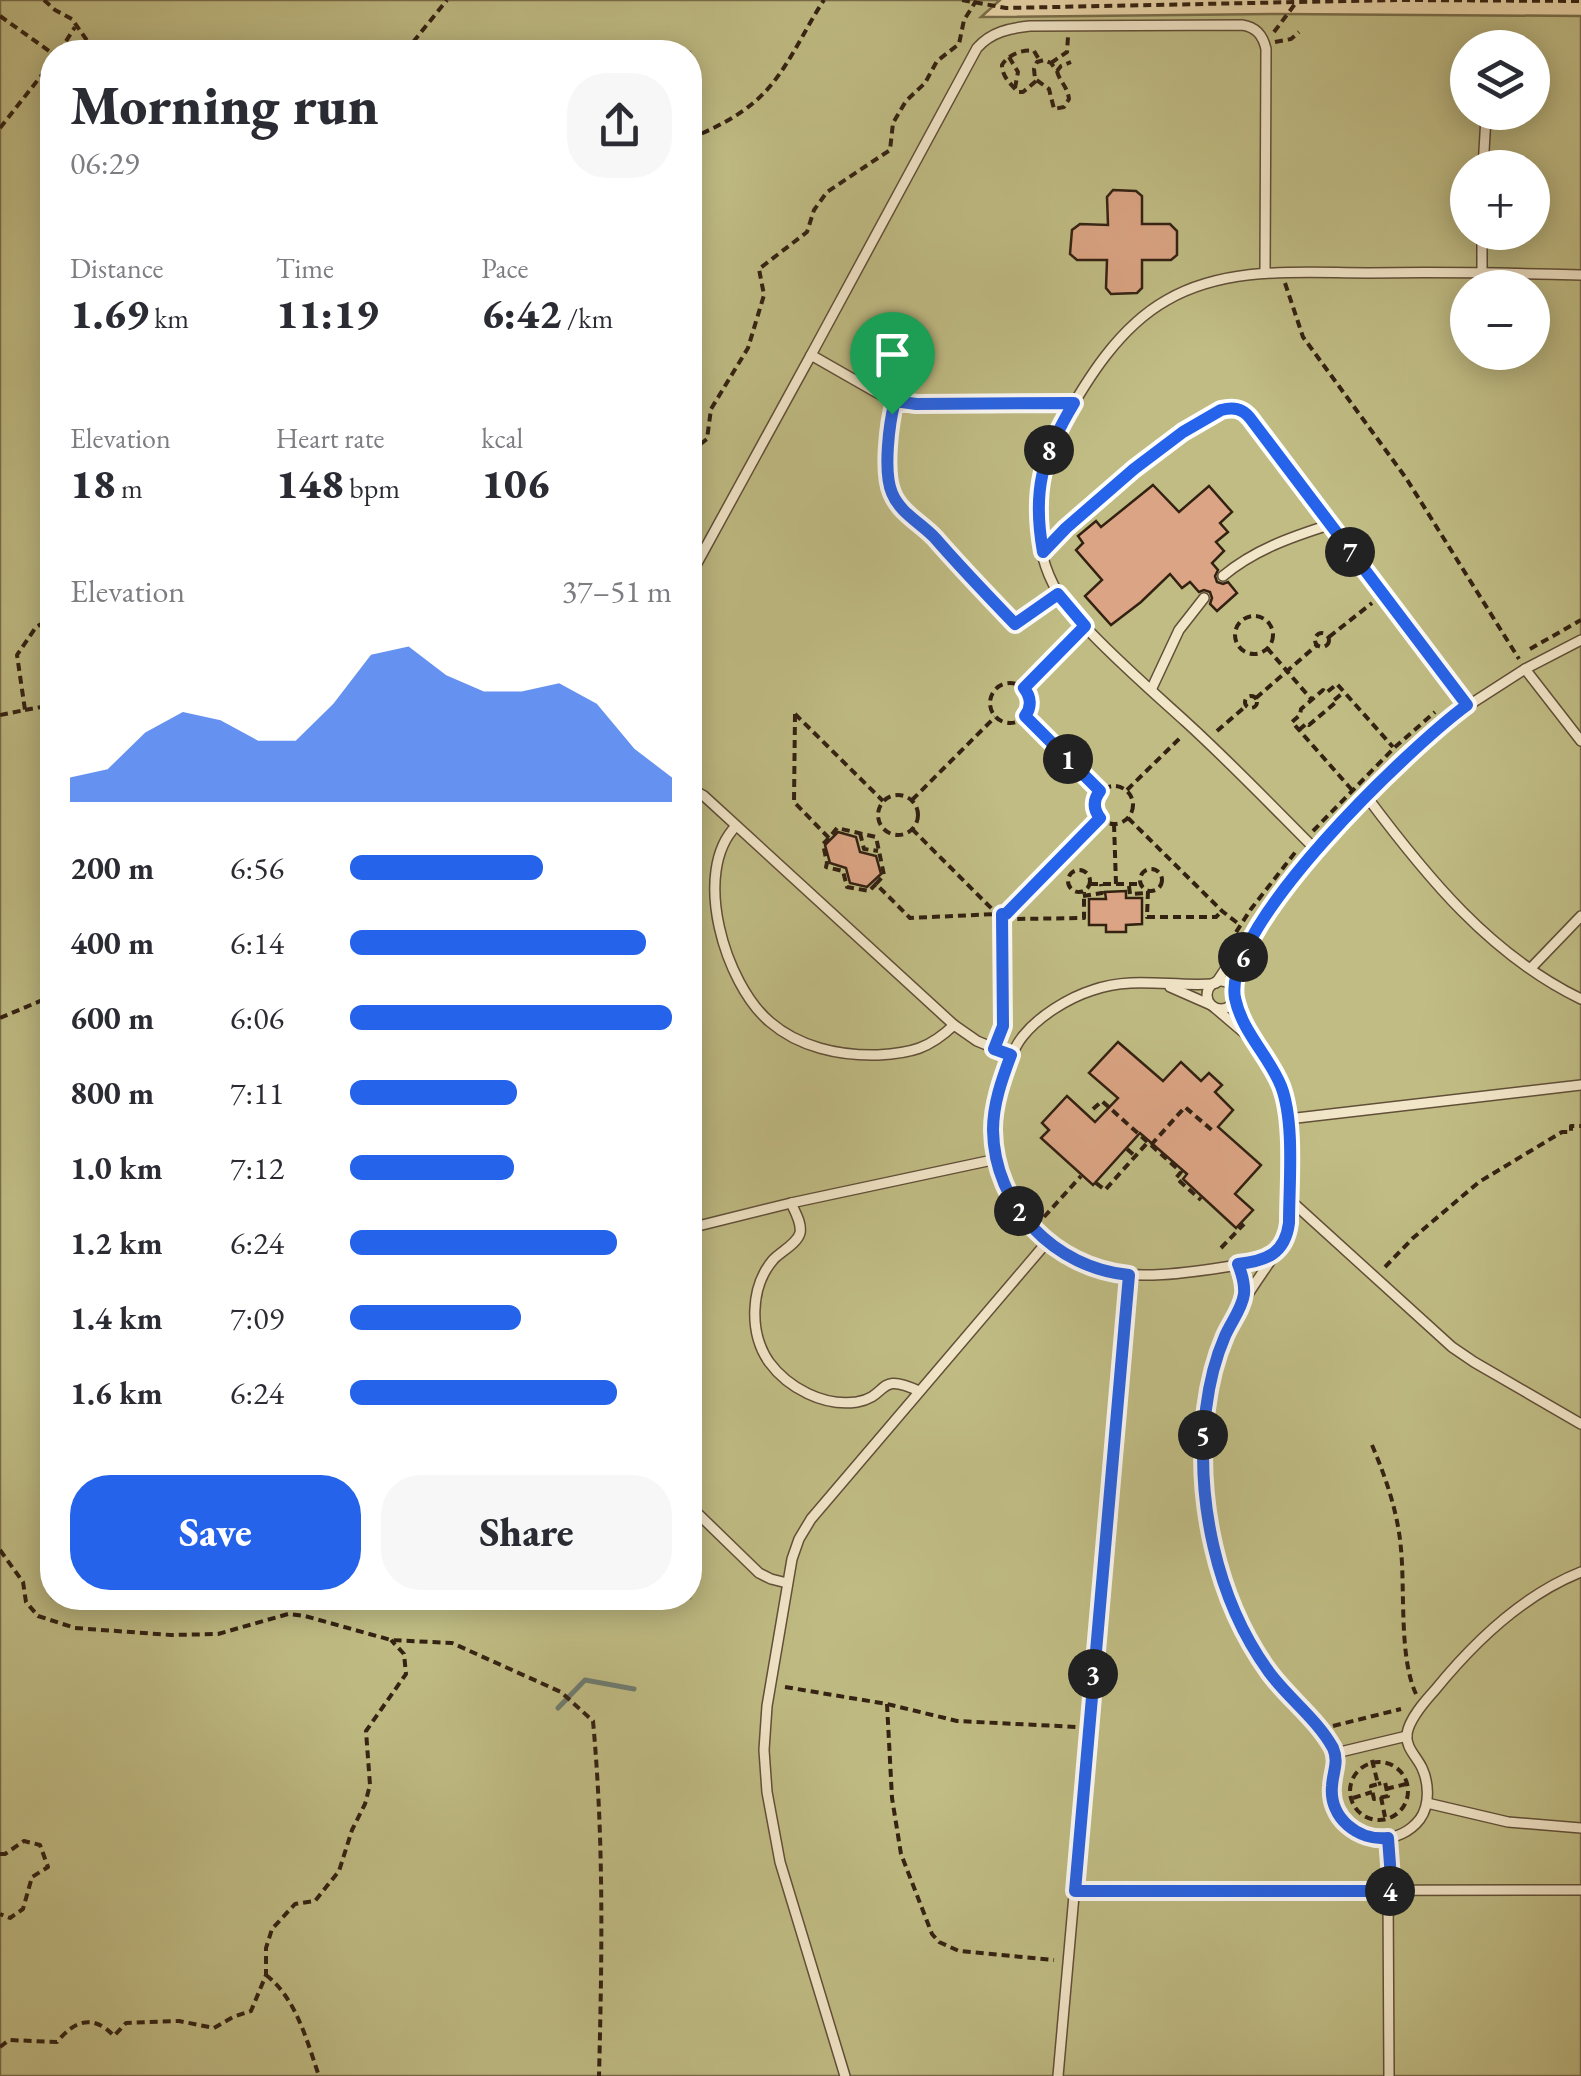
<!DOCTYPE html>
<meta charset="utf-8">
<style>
body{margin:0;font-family:"EB Garamond",serif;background:#f7f7f7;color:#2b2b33;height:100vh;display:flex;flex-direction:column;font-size:38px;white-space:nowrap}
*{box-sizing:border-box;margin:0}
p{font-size:32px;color:#7c7c81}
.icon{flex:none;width:55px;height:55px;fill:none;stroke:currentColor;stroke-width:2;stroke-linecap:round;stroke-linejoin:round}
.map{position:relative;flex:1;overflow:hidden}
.side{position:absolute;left:40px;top:40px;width:662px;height:1570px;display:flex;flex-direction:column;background:#fff;border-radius:40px;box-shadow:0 5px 25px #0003}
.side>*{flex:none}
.tools{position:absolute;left:1450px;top:30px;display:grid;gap:20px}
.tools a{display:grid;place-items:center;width:100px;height:100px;border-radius:50%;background:#fff;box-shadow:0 5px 25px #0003;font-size:50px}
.pin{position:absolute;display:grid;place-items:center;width:85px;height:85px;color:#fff;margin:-102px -42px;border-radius:50% 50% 50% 0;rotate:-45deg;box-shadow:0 0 10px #0007}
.pin .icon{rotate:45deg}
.km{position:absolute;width:50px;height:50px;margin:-25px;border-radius:50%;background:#222;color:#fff;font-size:28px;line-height:50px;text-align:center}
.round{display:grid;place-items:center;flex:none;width:105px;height:105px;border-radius:40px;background:#f7f7f7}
.head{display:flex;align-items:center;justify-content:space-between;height:170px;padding:0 30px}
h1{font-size:55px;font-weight:800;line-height:75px}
.figures{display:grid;grid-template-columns:repeat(3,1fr);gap:15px;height:170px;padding:10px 30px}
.figures div{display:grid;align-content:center}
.figures b{font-size:42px;font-weight:800}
.figures small{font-size:28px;font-weight:400}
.figures p{font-size:28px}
.chart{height:280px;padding:20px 30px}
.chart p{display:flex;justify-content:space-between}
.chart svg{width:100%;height:180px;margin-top:10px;fill:#2563eb;opacity:.7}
.primary-button{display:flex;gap:20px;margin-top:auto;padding:20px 30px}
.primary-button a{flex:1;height:115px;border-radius:40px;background:#2563eb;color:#fff;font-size:40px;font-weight:800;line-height:115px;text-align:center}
.primary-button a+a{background:#f7f7f7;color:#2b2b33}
ul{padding:0 30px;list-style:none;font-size:32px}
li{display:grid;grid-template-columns:160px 120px 1fr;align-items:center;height:75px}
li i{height:25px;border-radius:12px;background:#2563eb}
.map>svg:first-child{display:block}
.green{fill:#c0bc84;stroke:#7a6e4b;stroke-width:2.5;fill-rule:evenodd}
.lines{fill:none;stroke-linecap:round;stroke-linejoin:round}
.stream{stroke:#707c71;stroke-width:5}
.building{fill:#dba484;stroke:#332112;stroke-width:2.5}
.lane-casing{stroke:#614f38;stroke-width:12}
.path{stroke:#332112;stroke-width:4;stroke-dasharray:8 5;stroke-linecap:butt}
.lane{stroke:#f2e6c9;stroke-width:9}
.route-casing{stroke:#fff;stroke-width:20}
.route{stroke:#2563eb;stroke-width:12}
</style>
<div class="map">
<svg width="1581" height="2076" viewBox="0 0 1581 2076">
<rect width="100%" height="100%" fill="#ebd8ac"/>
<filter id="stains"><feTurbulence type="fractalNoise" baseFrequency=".002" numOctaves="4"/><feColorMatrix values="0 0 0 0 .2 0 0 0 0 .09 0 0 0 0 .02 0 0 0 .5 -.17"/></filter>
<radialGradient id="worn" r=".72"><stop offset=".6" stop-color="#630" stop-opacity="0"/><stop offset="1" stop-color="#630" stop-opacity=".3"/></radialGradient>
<path class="green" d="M0 0H1000L981 17 1280 14 1581 16V2076H0ZM1468 48H1532V112H1468ZM52 52H690V1598H52ZM1468 168H1532V232H1468ZM1468 288H1532V352H1468Z"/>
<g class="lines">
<path class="stream" d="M558 1708 585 1680 634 1689"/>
</g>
<g class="building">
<path d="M1113 190 1136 191 1142 196V224H1170L1177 231V255L1171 260H1142V288L1137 293 1111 294 1106 288 1107 260H1077L1070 254 1072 230 1080 224 1108 225 1107 197Z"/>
<path d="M1153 485 1179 512 1209 486 1232 512 1220 523 1228 532 1216 542 1224 551 1212 563 1218 570 1215 576 1217 582 1223 584 1228 582 1237 593 1217 611 1210 604 1212 598 1210 592 1204 590 1199 592 1190 582 1182 588 1170 574 1141 602 1111 625 1085 596 1102 580 1076 550 1083 543 1078 536 1096 521 1101 527Z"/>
<path d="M838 832 856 837 860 852 876 856 881 874 867 887 850 883 846 868 830 863 825 845Z"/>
<path d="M1126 891V898H1142V924L1126 925V932H1106V925H1089V899H1106L1105 892Z"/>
<path d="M1118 1042 1163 1081 1181 1062 1201 1081 1209 1073 1222 1085 1215 1092 1233 1110 1218 1127 1261 1165 1235 1194 1253 1210 1236 1228 1183 1179 1187 1174 1140 1133 1093 1185 1041 1138 1049 1130 1042 1123 1067 1096 1095 1122 1118 1098 1089 1073Z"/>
</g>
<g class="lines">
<defs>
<g id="lane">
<path d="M1483 168 1486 117"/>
<path d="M1482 272V232"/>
<path d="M811 355 977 48C991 32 1010 28 1030 26L1242 25C1256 27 1263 35 1266 49L1265 273"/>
<path d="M895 401C889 423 883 472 892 493 900 513 921 523 935 538 961 568 988 596 1015 623L1058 594"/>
<path d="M1043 553 1066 528 1158 449 1221 410 1232 408 1246 413 1329 525"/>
<path d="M690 576 811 355 881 395 901 402 1074 403"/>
<path d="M1223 576C1254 550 1291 537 1329 525L1467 705"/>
<path d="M1525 669 1581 741"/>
<path d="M1151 690 1179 630 1204 598"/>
<path d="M690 788 704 796 954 1025 977 1041 1011 1055"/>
<path d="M1367 797C1426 876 1490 955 1581 999"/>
<path d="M736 826C691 872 725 984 770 1022 799 1047 839 1056 878 1055 911 1053 929 1049 954 1025"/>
<path d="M1316 850C1273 807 1231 763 1186 722 1154 693 1122 665 1092 634 1080 621 1067 609 1058 593 1028 543 1033 475 1061 426 1087 379 1119 327 1167 300 1228 265 1301 273 1368 273 1439 272 1510 273 1581 275"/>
<path d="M1531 968 1581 916"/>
<circle cx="1221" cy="995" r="14"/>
<path d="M1216 983 1228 965 1243 949"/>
<path d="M1213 984C1172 987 1132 976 1093 990 1068 998 1039 1016 1023 1036 1013 1048 1009 1062 1003 1076 975 1153 1015 1240 1093 1268 1138 1284 1210 1269 1258 1262 1276 1256 1287 1242 1289 1223L1288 1119 1282 1090 1274 1072 1251 1037 1235 997"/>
<path d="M1170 987 1211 1005"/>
<path d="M1235 994 1243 956 1254 933 1316 850 1367 797 1452 716 1525 669 1581 640"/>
<path d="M1215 1008 1249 1037"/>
<path d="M1288 1119 1581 1085"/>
<path d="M1289 1199 1452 1347 1474 1362 1581 1424"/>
<path d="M690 1228 791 1203"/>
<path d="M1279 1248C1263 1273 1244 1297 1230 1325 1191 1405 1198 1501 1225 1583 1240 1627 1262 1667 1292 1701 1306 1716 1323 1729 1333 1746 1345 1770 1320 1790 1341 1819 1360 1845 1400 1845 1420 1819 1430 1805 1429 1783 1422 1768 1417 1757 1405 1747 1407 1734 1409 1719 1425 1701 1435 1690 1474 1642 1523 1595 1581 1572"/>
<path d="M1238 1264 1244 1285 1242 1300"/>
<path d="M919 1391C876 1371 890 1396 857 1402 824 1407 788 1388 769 1362 749 1333 750 1287 773 1260 780 1252 797 1244 800 1233 802 1223 795 1212 791 1203L997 1159"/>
<path d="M690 1506 759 1573 771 1579 787 1583"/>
<path d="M1336 1753 1407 1736"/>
<path d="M1427 1803 1508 1822 1581 1828"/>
<path d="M1388 1838 1393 1891"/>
<path d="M1075 1891 1581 1890"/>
<path d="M1388 1891 1389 2076"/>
<path d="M845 2076 780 1862 767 1792 764 1750 767 1706 792 1559 799 1539 811 1519 1047 1242"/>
<path d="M1058 2076 1129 1275"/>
</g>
</defs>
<use href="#lane" class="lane-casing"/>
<g class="path">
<path d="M44 0 55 10 72 19 95 52"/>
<path d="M962 0 1006 8 1397 0"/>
<path d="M1402 0 1581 1"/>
<path d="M0 16 52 53"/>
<path d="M1274 32 1295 4"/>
<path d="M1275 42 1291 39 1299 32"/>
<path d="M59 52 75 27"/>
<path d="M405 52 447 0"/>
<path d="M1009 57 1018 72 1015 88"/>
<path d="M1051 63 1067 52 1068 37"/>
<path d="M1057 71C1059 81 1067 85 1069 99L1064 107 1054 109 1049 89 1035 79 1034 69 1037 62 1044 60 1051 63 1057 71 1061 66 1071 62"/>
<path d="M1036 81 1023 92H1018C1011 84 1002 77 1002 65 1008 55 1022 49 1034 51L1040 61"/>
<path d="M0 128 52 62"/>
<path d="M690 139C716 127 743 115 764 93 789 67 804 30 824 0"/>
<path d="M1285 283 1303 337 1406 478 1519 659"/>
<path d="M690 452 707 439 711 409 748 348 764 295 759 269 807 232 814 210 827 192 890 150 893 123 906 101 925 83 937 61 959 44 964 20 976 1"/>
<circle cx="1254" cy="635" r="19"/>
<circle cx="1322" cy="640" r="7"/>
<path d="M1329 637 1372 603"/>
<path d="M1267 648 1312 700"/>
<path d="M1530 649 1581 620"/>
<circle cx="1010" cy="703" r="20"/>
<path d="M1024 688 1077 634"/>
<circle cx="1251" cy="702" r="6"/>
<path d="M1256 698 1317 645"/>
<path d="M44 707 52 722"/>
<path d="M25 710 52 705"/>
<path d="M795 714 794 802 829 838 837 828 876 837 884 875 876 884 910 918 997 914"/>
<path d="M795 714 883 801"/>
<path d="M0 715 25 710 17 655 36 627 52 618"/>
<path d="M1025 716 1100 790"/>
<path d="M1299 730 1307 723 1309 725 1335 703 1333 701 1344 692"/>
<path d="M1217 731 1246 706"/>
<circle cx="1114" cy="805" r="19"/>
<path d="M1127 790 1181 737"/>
<path d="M1352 790 1292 722 1300 715 1301 709 1323 690 1326 693 1337 684 1393 747"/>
<circle cx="898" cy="815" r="20"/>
<path d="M912 800 995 717"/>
<path d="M1128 818 1222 911 1240 925"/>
<path d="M1114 824 1116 884"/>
<path d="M912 829 997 914 1012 915 1014 919 1084 918V892"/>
<path d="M1313 831 1394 748 1435 712"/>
<path d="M860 833 864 849 878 851"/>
<path d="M829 838 823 844 827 863 826 867 843 871 847 887 869 891 876 884"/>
<circle cx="1151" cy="880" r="11"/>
<circle cx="1079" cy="881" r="11"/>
<path d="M1090 884H1140"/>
<path d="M1129 886 1130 894 1147 893"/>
<path d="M1148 891 1147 917H1216L1222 911"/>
<path d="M1083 896 1102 893 1101 884"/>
<path d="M1006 915 1100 818"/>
<path d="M1229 943 1251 909 1297 850"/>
<path d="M0 1018 52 996V978"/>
<path d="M998 1039 1003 1026 1002 914"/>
<path d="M1093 1109 1102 1101 1181 1172 1176 1178 1201 1200"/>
<path d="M1151 1145 1185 1107 1214 1132"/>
<path d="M1127 1149 1135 1156"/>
<path d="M1096 1183 1105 1190 1148 1142"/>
<path d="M1044 1217 1081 1176"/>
<path d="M1221 1248 1244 1224"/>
<path d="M1385 1267 1413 1238 1479 1182 1562 1132H1571V1126H1581"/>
<path d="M1372 1445C1386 1478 1398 1513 1401 1549 1405 1590 1399 1658 1416 1694"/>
<path d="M0 1550 23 1582 26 1602 38 1616 75 1628 171 1635 218 1634 288 1614 305 1616 391 1640 452 1643 561 1692 593 1721C604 1841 602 1956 599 2076"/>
<path d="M785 1687 887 1704 957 1721 1077 1727"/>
<path d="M887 1704 892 1798 901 1854 932 1934 939 1942 959 1951 1054 1960"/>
<path d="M1333 1726 1401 1709"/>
<path d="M1372 1760 1378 1784 1371 1786 1374 1799 1388 1796 1385 1782 1378 1784"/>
<circle cx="1379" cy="1791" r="29"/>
<path d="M1386 1789 1406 1784"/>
<path d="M1381 1797 1385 1817"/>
<path d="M1353 1798 1372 1792"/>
<path d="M0 1854H5L24 1841 40 1845 48 1867 32 1877 23 1909 10 1918 0 1914"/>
<path d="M266 1975C296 1998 307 2041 319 2076"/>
<path d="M0 2047 9 2040 57 2042C75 2020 93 2014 114 2036L126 2023 179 2021 214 2028 233 2017 251 2011 266 1975V1948L272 1929 295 1904 315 1901 339 1871 352 1830 365 1804 370 1785 366 1731 406 1674 404 1654 391 1640"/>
</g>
<use href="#lane" class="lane"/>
</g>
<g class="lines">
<defs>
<path id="route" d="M895 401 916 404 1074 403C1042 456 1032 491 1043 552L1066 528 1134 469 1183 432 1221 410C1233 407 1242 408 1250 418L1467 705C1410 747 1222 926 1235 998 1242 1032 1269 1056 1281 1086 1295 1122 1289 1184 1289 1223 1285 1254 1266 1261 1238 1264 1242 1274 1245 1283 1244 1294 1242 1309 1231 1322 1225 1336 1215 1359 1209 1385 1206 1409 1195 1498 1216 1599 1269 1672 1288 1698 1317 1719 1333 1748 1339 1762 1333 1771 1332 1786 1329 1818 1358 1841 1388 1838L1392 1891H1075L1129 1275C1055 1268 994 1206 993 1130 993 1104 1002 1079 1011 1055L994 1049 1003 1026 1002 914H1006L1100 818C1093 809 1093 800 1100 791L1025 716C1032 707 1031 697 1024 688L1085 626 1058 594 1015 624C988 596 961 568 935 538 921 523 900 513 892 493 883 472 889 423 895 401Z"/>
</defs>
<use href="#route" class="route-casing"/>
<use href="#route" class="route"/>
</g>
<rect width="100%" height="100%" filter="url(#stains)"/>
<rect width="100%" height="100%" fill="url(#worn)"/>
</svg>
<div class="tools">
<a><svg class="icon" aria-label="layers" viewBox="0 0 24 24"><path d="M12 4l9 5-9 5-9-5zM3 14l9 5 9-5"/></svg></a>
<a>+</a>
<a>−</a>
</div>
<div class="pin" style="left:892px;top:414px;background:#1e9e55"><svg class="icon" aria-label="arrive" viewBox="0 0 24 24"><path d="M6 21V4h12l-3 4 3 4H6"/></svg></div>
<b class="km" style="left:1068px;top:759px">1</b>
<b class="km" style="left:1019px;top:1211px">2</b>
<b class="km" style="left:1093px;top:1674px">3</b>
<b class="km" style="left:1390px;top:1891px">4</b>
<b class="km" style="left:1203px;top:1435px">5</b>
<b class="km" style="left:1243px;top:957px">6</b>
<b class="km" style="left:1350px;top:552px">7</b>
<b class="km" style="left:1049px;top:450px">8</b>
<section class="side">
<div class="head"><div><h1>Morning run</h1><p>06:29</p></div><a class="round"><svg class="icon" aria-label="share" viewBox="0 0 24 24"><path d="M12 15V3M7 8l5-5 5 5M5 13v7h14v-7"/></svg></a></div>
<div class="figures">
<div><p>Distance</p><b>1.69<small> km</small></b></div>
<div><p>Time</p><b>11:19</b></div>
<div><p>Pace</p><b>6:42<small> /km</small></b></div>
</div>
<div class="figures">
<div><p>Elevation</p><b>18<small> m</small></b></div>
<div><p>Heart rate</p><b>148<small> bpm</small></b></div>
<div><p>kcal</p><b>106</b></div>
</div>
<div class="chart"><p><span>Elevation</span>37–51 m</p>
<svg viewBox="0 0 160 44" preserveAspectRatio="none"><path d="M0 44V38L10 36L20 27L30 22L40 24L50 29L60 29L70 20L80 8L90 6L100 13L110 17L120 17L130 15L140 20L150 31L160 38V44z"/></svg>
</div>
<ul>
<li><b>200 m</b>6:56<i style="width:60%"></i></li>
<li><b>400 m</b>6:14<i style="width:92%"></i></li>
<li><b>600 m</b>6:06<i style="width:100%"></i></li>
<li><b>800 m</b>7:11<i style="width:52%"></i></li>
<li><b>1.0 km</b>7:12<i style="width:51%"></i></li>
<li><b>1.2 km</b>6:24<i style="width:83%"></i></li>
<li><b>1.4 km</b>7:09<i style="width:53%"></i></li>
<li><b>1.6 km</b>6:24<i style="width:83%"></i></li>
</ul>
<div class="primary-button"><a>Save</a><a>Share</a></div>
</section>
</div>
